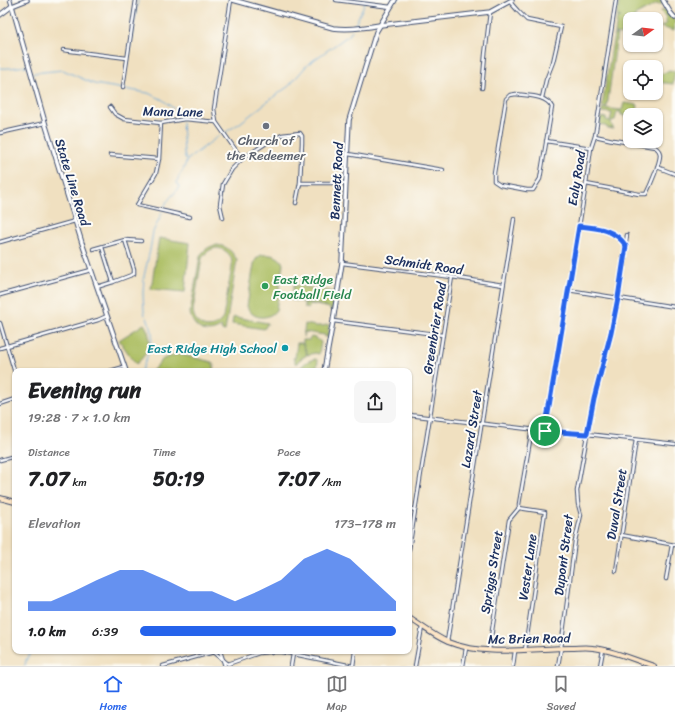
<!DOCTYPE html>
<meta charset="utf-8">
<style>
body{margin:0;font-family:Sriracha,sans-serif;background:#f6f6f6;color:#202124;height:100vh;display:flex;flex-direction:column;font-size:15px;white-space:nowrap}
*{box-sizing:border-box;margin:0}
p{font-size:13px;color:#757577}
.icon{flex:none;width:22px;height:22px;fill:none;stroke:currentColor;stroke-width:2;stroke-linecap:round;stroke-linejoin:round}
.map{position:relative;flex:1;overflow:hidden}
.side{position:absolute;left:12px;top:368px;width:400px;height:286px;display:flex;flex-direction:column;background:#fff;border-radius:8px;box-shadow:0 1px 3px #0004}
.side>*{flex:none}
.needle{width:26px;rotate:75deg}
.fabs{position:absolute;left:623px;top:12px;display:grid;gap:8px}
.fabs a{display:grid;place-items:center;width:40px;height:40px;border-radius:8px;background:#fff;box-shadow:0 1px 3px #0004;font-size:20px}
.pin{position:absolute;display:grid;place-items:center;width:34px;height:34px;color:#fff;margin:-17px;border:2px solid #fff;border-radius:50%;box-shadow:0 1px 4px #0007}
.round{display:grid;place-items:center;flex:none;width:42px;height:42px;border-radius:8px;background:#f6f6f6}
.head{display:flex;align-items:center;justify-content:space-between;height:68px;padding:0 16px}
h1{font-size:22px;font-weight:800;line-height:30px}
.metrics{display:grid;grid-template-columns:repeat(3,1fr);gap:6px;height:68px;padding:4px 16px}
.metrics div{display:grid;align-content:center}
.metrics b{font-size:20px;font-weight:800}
.metrics small{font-size:11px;font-weight:400}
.metrics p{font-size:11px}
.chart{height:112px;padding:8px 16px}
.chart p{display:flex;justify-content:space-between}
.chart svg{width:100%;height:72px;margin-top:4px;fill:#2563eb;opacity:.7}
ul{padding:0 16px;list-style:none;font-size:13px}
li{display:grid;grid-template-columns:64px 48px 1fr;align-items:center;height:30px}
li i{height:10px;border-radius:5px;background:#2563eb}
.menu{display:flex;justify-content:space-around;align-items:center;height:56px;border-top:1px solid #e0e0e0;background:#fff;font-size:11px;color:#757577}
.menu a{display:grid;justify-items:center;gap:2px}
.menu .active{color:#2563eb}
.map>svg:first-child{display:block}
.green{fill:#abbd61;stroke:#637660;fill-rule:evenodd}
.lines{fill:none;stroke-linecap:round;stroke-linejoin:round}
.stream{stroke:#66a7d9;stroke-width:1}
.minor-casing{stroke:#3b4a6d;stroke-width:4.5}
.tertiary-casing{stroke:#3b4a6d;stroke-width:5.5}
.secondary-casing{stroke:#3b4a6d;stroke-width:6}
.minor{stroke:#fff;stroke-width:2.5}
.tertiary{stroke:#fff;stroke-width:3.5}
.secondary{stroke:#fde5c5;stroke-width:4}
.route-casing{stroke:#fff;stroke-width:8}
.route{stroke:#2563eb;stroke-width:5}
.worship-dot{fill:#6b7280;stroke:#fdfcf7;stroke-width:1.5}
.leisure-dot{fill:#2e9e5b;stroke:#fdfcf7;stroke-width:1.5}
.culture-dot{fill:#0f9aa8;stroke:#fdfcf7;stroke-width:1.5}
.labels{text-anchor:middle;stroke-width:4;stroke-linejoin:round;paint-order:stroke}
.street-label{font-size:13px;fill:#1b2f5e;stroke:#fdfcf7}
.worship-label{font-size:13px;fill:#5b616d;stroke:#fdfcf7}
.leisure-label{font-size:13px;fill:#27864d;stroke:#fdfcf7;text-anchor:start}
.culture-label{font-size:13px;fill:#0d838f;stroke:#fdfcf7;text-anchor:end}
</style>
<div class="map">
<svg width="675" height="666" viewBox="0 0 675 666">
<rect width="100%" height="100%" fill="#fdfcf7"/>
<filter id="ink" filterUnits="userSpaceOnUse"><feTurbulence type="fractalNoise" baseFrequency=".025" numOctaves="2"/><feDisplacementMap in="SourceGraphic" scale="8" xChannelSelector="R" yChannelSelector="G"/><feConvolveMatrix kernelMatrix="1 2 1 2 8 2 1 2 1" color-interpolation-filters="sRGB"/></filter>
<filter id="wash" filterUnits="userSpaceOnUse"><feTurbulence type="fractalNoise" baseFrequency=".012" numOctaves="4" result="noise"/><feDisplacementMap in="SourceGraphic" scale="16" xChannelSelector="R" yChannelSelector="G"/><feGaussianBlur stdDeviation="0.9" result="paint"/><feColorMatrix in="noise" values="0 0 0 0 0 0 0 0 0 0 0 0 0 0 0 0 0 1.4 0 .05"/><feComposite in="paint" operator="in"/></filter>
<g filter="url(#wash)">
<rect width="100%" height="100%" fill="#f0e0c0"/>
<g class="green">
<path d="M619 0H661L663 3 659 5 657 4 634 16 635 19H630V36L615 34 617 17H621L617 16Z"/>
<path d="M664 10H667L675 21 674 31 661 27 667 23 665 20 666 19V16H664L661 11Z"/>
<path d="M614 35H617L607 107 602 106Z"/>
<path d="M669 70 675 71 673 84 657 82 658 73 662 74Z"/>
<path d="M624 103 638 105 637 112 638 113 649 115H630V129L627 128 629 119 624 117 625 115H621V112H617L615 120 611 121 612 126 614 129 607 128V127L600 124 601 117 606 118V120L610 121 612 113 602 112V108L621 110H622Z"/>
<path d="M159 238 190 243 185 292 151 289Z"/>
<path d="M217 245C228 246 232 252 237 260L225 331 221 330 222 326C208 336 193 330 190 313L200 257C203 250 209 246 217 245ZM218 248C228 250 233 257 232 267L223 318C213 333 194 328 193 310L202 258C206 252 211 248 218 248Z"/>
<path d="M261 255C269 254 280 255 283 264L276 310C268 321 251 319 247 306L254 264 256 259Z"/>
<path d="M294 285 335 292 332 311 330 310V308L311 304 308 309 304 307V303L320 305 291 300Z"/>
<path d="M235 317 268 323 264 329 232 324 233 318Z"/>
<path d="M144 324C154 338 149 354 136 364L119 340Z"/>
<path d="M305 324 316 326H323L328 324 329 325 328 337H325V335L305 332 304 336 303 337Z"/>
<path d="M311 337 315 338 321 342 319 354 315 353 308 355 303 344V340H309Z"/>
<path d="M297 343H302L307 355 299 360 296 364 293 358H295Z"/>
<path d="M178 354 212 362 214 366 213 371H152L163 359Z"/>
<path d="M316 359 318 361 316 371H299C302 364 308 360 316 359Z"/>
</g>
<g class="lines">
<g class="stream">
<path d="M12 0 13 3"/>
<path d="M354 27 366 0"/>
<path d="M129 54 138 0"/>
<path d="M0 68C5 69 19 67 25 66L27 67"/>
<path d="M33 73 63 70 94 84 148 93 157 97 163 100 178 112 181 116"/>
<path d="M182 122 184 153 186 160"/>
<path d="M226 132 240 123 276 95 289 86 308 64 338 43 346 37H348L352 30"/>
<path d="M164 207C167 199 175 194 179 187L177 182 179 176 183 170 187 160 220 135"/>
<path d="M145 315 144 311 143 294 144 276 150 250 153 232 162 213"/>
<path d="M141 371C145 364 152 344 152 337 153 331 150 324 147 318"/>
<path d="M25 666 26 660 32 651"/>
</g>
</g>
</g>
<g filter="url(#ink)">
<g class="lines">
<defs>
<g id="minor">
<path d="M10 0 12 6"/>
<path d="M231 0 214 109 216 122 242 159"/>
<path d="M336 0 391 7"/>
<path d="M510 2 518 11 527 20 561 27 553 62 546 80 542 98"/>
<path d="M63 50 127 58"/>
<path d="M123 87 136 0"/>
<path d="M482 88 485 55 490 12"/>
<path d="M516 94C528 96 546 95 552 107L540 179 533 190H527L500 185 494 181V173L506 99 510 95Z"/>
<path d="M110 107 115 114 124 119 161 123 185 119 216 122"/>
<path d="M161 123 159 159 156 173 137 205 190 217"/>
<path d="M0 133 45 123"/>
<path d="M546 141 591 148"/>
<path d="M348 154 443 170"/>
<path d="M110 155 159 159"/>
<path d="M657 167 675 174"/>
<path d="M300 183H346"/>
<path d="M586 184 639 194H646C650 186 660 163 660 155 660 151 658 149 655 147L613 140 595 136"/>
<path d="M223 218 220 205 223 184 232 169 242 159 268 142 282 135 300 133 302 136V143L300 183 296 203"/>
<path d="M579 226C598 228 615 228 626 246"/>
<path d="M0 242 75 221"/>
<path d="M102 247 113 282 134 274V269L125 240"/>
<path d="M93 249 125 240 141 241"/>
<path d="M342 263 452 277 503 285"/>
<path d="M97 287 113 282"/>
<path d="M568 290 675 307"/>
<path d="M0 295 91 270"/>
<path d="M333 321 443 335"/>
<path d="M0 323 15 373"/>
<path d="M0 348 98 320 107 316"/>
<path d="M110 371 124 367"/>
<path d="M0 404 15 399"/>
<path d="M409 415 545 431 587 434 675 444"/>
<path d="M545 431 586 184 591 148 595 136 616 0"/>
<path d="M0 460 15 456"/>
<path d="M409 508 415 510"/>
<path d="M519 508 545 512 525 650"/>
<path d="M621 535 675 545"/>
<path d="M409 549 452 277"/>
<path d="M616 571 636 440"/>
<path d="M666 579 672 545"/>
<path d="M447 642 514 219"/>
<path d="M489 650 509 520 519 508V504L532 429"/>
<path d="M220 651 225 666"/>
<path d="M163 666 214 652 228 664 259 653 269 652H281L293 654 353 666"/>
<path d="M291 666 293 654"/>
<path d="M353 666 355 651"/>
<path d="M415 666 422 627"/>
<path d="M463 666 466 648"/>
<path d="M513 666 515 651"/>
<path d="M558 666 561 648 575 541 581 515 578 504 577 491 594 397 611 333 618 298 627 235"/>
<path d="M600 666 603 650"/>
</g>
<g id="tertiary">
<path d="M233 0 333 28C349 30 364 28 380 25L490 12 512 0"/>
<path d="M663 0 670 12 675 18"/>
<path d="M12 6 46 126 82 243 126 371"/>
<path d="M0 15 12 6 27 0"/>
<path d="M324 371 333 321 342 263 349 120 376 32 395 0"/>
</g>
<g id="secondary">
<path d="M0 498 15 502"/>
<path d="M409 618C422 626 434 636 448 642 484 657 533 648 571 648 578 648 586 647 593 648 613 650 634 660 654 666"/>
</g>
</defs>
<use href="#minor" class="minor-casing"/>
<use href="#tertiary" class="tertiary-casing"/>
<use href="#secondary" class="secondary-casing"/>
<use href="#minor" class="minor"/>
<use href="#tertiary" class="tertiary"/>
<use href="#secondary" class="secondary"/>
</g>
</g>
<g class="lines" filter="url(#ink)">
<defs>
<path id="route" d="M579 226C598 228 615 229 626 246L618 298 611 333 594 398 587 434 545 431Z"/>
</defs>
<use href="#route" class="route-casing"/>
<use href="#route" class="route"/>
</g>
<circle class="worship-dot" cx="266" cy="126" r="4"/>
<circle class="leisure-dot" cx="265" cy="286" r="4"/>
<circle class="culture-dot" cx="285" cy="348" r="4"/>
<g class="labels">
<g class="street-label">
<text transform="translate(173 111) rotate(1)" y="5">Mana Lane</text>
<text transform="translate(576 178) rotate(-81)" y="5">Ealy Road</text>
<text transform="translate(336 181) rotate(-87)" y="5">Bennett Road</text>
<text transform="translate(73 182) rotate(73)" y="5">State Line Road</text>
<text transform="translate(424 264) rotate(8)" y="5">Schmidt Road</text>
<text transform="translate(434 328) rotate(-81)" y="5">Greenbrier Road</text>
<text transform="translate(471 429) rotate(-81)" y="5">Lazard Street</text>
<text transform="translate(616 504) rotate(-81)" y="5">Duval Street</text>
<text transform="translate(563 555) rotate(-83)" y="5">Dupont Street</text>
<text transform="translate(527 567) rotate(-82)" y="5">Vester Lane</text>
<text transform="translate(491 572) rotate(-81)" y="5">Spriggs Street</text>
<text transform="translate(529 638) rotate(-1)" y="5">Mc Brien Road</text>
</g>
<g class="worship-label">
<text x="266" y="145">Church of<tspan x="266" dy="15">the Redeemer</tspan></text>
</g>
<g class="leisure-label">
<text x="273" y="284">East Ridge<tspan x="273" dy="15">Football Field</tspan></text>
</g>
<g class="culture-label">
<text x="277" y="353">East Ridge High School</text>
</g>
</g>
</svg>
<div class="fabs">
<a><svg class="needle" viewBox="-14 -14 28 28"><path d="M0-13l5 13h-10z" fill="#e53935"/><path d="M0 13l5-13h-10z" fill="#757577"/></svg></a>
<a><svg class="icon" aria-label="locate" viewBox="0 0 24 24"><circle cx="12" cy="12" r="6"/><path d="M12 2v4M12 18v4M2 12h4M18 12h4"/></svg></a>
<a><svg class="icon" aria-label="layers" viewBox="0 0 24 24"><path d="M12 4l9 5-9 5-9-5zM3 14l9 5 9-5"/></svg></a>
</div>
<div class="pin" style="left:545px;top:431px;background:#1e9e55"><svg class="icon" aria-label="arrive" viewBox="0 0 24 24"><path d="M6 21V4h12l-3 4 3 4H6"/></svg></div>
<section class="side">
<div class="head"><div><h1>Evening run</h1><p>19:28 · 7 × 1.0 km</p></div><a class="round"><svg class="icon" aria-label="share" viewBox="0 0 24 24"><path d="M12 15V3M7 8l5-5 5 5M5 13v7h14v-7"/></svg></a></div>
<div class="metrics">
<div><p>Distance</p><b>7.07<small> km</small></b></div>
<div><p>Time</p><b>50:19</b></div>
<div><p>Pace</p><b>7:07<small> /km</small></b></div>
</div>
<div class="chart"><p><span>Elevation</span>173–178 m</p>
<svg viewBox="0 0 160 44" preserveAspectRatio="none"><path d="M0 44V38L10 38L20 32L30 25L40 19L50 19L60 25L70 32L80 32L90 38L100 32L110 25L120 12L130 6L140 12L150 25L160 38V44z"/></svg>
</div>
<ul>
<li><b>1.0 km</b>6:39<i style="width:100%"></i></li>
</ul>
</section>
</div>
<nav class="menu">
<a class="active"><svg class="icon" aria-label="home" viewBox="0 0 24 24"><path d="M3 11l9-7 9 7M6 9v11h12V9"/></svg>Home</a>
<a><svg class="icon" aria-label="map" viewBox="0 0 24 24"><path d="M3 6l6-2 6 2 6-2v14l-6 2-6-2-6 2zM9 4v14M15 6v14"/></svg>Map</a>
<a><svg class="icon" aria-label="saved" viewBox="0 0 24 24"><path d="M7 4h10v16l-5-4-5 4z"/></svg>Saved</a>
</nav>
